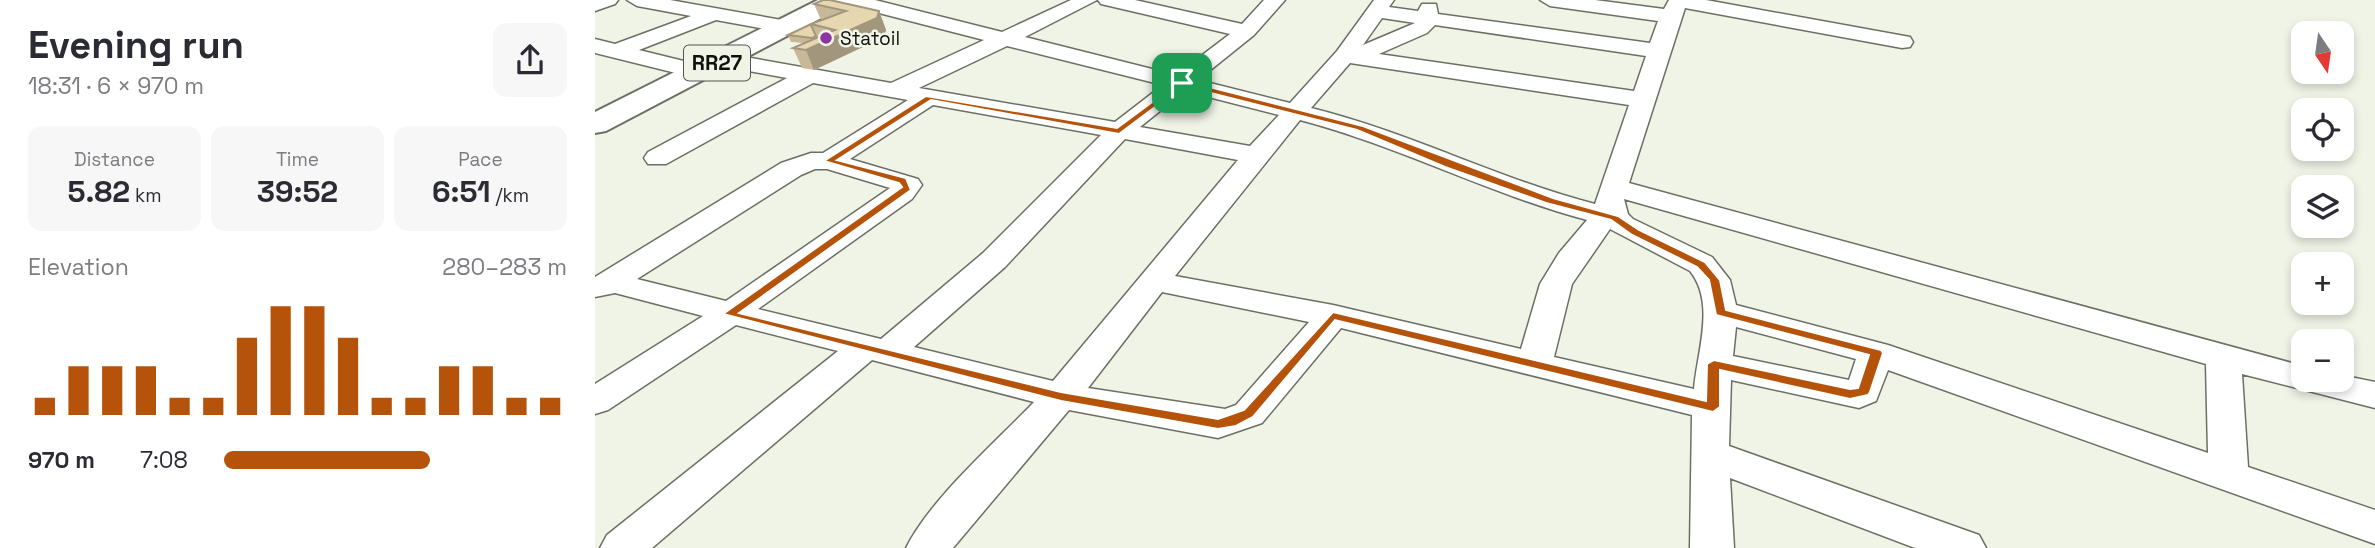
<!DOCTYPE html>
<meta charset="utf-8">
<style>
body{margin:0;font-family:"Space Grotesk",sans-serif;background:#f7f7f7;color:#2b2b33;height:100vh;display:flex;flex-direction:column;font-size:26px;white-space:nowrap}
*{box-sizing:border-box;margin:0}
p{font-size:23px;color:#7c7c81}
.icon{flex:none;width:38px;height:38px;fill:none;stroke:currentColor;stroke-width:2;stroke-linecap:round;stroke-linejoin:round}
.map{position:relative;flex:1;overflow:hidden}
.drawer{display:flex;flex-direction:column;background:#fff;width:595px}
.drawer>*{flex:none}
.needle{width:46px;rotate:167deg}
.buttons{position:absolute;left:1696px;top:21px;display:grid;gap:14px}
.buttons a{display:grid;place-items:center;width:63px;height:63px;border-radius:14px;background:#fff;box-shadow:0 4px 10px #0003;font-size:35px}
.pin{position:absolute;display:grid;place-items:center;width:60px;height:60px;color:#fff;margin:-30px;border-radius:14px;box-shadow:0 4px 10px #0006}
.round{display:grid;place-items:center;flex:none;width:74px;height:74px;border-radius:14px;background:#f7f7f7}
.overview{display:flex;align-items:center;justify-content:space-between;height:119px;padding:0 28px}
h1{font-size:38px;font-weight:700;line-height:52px}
.metrics{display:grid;grid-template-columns:repeat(3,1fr);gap:10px;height:119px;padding:7px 28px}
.metrics div{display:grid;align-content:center;border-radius:14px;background:#f7f7f7;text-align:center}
.metrics b{font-size:30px;font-weight:700}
.metrics small{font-size:19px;font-weight:400}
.metrics p{font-size:19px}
.chart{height:196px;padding:14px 28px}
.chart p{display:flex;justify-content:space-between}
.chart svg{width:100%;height:126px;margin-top:7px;stroke:#b45309;stroke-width:6}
ul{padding:0 28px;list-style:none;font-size:23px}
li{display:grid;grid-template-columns:112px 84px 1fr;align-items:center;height:52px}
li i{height:18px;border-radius:9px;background:#b45309}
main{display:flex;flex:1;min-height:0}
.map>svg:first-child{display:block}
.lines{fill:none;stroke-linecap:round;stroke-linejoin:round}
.minor-casing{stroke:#6c6f64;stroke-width:3}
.highway-casing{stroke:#6c6f64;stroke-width:4}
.minor{fill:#fff;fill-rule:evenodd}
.highway{fill:#fff;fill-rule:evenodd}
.wall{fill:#c7b998}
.shaded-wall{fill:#a2967c}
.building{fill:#e7d7b1;stroke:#a2967c;stroke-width:2}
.route{fill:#b45309;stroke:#fff;stroke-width:2;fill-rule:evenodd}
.poi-dot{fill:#8b35a2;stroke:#f0f4e7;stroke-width:2.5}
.labels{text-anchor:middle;stroke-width:5;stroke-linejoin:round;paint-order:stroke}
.far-poi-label{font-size:19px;fill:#10110d;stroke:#f0f4e7;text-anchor:start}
.shield{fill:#f0f4e7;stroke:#53554e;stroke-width:2}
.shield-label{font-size:21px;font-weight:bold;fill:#10110d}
</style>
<main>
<section class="drawer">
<div class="overview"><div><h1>Evening run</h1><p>18:31 · 6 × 970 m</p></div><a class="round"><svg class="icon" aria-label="share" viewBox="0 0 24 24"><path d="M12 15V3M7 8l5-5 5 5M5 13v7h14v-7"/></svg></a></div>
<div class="metrics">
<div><p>Distance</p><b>5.82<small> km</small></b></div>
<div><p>Time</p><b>39:52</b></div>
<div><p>Pace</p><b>6:51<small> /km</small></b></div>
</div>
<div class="chart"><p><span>Elevation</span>280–283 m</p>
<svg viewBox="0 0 160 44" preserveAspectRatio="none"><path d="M5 44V38M15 44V27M25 44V27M35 44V27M45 44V38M55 44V38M65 44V17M75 44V6M85 44V6M95 44V17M105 44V38M115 44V38M125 44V27M135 44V27M145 44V38M155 44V38"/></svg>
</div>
<ul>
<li><b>970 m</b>7:08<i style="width:60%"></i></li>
</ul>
</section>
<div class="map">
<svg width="1780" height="548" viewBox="0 0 1780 548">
<rect width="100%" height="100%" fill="#f0f4e7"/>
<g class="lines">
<defs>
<g id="minor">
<path d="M0 0H23L20 4 0 11Z"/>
<path d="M32 0H75L192 21 202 27 192 33 121 20 44 50 113 67 116 72 113 77 105 79 0 53V39L20 44 96 16 42 6Z"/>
<path d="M246 0H280L407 32 476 0H502L430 37 581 75 635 34 506 4 503 0H540L647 24 669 0H690L659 35 603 80 695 103 742 51 779 0H799L794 7 823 11 827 4H841L843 14 1055 43 1063 21 955 6 945 0H1000L1069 9 1074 0H1111L1315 37 1318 42 1315 47 1307 48 1090 8 1034 183 1708 366V380H1746V375L1780 382V408L1647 374 1653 467 1780 510V544L1293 370 1281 401 1264 408 1136 380 1134 446 1384 535 1391 548H1320L1135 478 1139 548H1095L1097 415 746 328 667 423 623 438 474 410 358 548H311C336 498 400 443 439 402L277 360 57 548H5L12 535 243 351 141 325 13 410 0 414V384L108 316 20 293 0 297V277L186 163 216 153H228L313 100 218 83 71 164H53L49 158 53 152 192 78 120 65 117 60 120 55 128 53 296 83 389 40 249 4ZM787 18 820 23 768 45ZM840 25 1051 56 1039 91 784 54 832 33ZM412 46 568 85 520 122 324 88ZM755 63 1034 105 1000 204C903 179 814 132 716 108ZM590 91 684 115 655 146 545 127ZM338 105 506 135 388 253 286 339 163 309 317 199 327 185 323 179 255 159ZM705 120C804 146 894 194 992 220L964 253 945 284 926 349 738 305 580 276ZM530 139 643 160 458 381 319 347 410 267ZM220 169H232L295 188 131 301 42 279 206 175ZM1029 199 1611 364 1613 453 1293 345 1141 305 1135 280 1117 257 1038 219 1033 214ZM1015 229 1095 271C1121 303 1102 352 1099 389L959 357 977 284ZM567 292 714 322 641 405 630 409 493 388ZM1141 327 1261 359 1254 380 1138 356Z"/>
</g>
<path id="highway" d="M223 0H254L251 5 11 131 0 133V112Z"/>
</defs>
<use href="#minor" class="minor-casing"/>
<use href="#highway" class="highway-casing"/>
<use href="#minor" class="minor"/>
<use href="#highway" class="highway"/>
</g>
<path class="wall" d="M219 4 284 11 291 30 289 37 219 70 207 68 198 48 209 43 196 42 193 35 226 20Z"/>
<path class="shaded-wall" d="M284 11 291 30 289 37 219 70 211 50Z"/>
<g class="building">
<path d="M228 0H235L284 11 282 18 211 50 198 48 240 30 216 24 251 11 219 4Z"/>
<path d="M214 25H216L221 36 217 38 193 35Z"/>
</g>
<path class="route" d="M587 80 768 126 958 198 1023 216 1044 230 1110 262 1125 280 1131 310 1286 350 1288 353 1275 392 1273 395 1255 399 1125 370V407L1118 412 740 320 658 417 641 426 623 429 466 401 128 314 307 187 304 183 229 161 331 96 522 128ZM588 86 762 130 850 167 951 203 1016 220 1037 235 1102 267 1114 280 1121 315 1274 355 1263 388 1255 389 1119 360 1112 364 1111 401 738 312 649 410 623 419 466 392 144 313 316 190 311 178 242 160 336 100 524 134Z"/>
<circle class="poi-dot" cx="231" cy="38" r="7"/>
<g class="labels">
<g class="far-poi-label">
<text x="245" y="45">Statoil</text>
</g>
<rect class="shield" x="89" y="45.5" width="66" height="35" rx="5"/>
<g class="shield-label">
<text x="122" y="70">RR27</text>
</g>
</g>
</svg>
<div class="buttons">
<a><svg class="needle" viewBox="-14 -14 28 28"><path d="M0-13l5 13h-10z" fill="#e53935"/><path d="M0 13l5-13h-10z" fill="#7c7c81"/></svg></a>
<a><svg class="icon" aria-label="locate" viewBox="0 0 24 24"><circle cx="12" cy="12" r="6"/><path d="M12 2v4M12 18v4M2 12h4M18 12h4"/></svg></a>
<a><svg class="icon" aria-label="layers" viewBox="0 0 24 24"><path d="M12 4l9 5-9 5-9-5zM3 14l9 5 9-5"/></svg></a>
<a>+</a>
<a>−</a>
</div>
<div class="pin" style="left:587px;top:83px;background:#1e9e55"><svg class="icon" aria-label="arrive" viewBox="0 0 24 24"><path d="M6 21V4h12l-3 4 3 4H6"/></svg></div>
</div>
</main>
